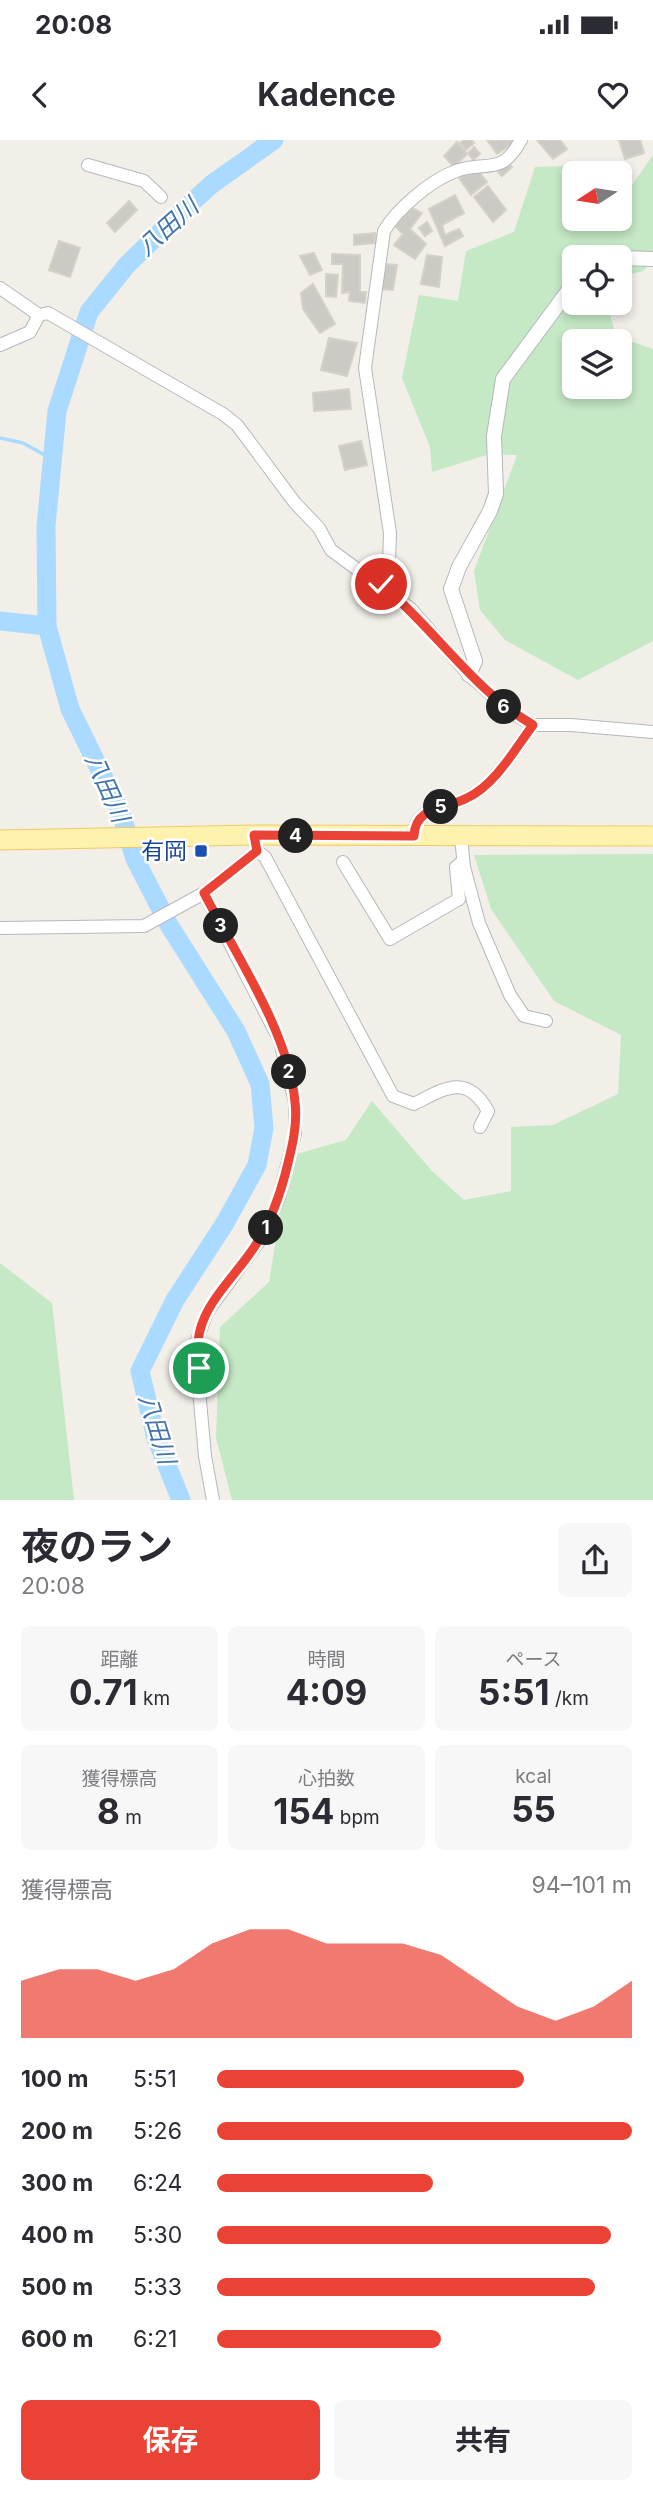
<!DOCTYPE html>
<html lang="ja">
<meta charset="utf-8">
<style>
body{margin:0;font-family:Inter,"Noto Sans JP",sans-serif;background:#f7f7f7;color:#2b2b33;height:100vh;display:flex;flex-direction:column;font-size:26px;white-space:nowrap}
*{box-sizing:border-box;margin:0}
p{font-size:23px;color:#7c7c81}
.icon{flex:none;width:38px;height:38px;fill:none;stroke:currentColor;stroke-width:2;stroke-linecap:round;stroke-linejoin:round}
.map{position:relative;height:1360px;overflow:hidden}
.sheet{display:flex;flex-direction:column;background:#fff;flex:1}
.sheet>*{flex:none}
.needle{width:46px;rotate:258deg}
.controls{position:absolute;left:562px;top:21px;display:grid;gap:14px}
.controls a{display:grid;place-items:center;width:70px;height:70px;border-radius:10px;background:#fff;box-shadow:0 4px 10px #0003;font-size:35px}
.pin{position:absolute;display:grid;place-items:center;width:60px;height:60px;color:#fff;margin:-30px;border:4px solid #fff;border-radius:50%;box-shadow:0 2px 7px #0007}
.km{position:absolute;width:35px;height:35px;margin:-18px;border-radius:50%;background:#222;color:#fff;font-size:19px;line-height:35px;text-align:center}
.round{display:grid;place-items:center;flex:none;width:74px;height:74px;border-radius:10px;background:#f7f7f7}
.head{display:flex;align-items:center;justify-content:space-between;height:119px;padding:0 21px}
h1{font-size:38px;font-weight:700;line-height:52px}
.stats{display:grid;grid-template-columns:repeat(3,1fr);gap:10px;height:119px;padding:7px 21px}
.stats div{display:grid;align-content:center;border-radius:10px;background:#f7f7f7;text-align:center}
.stats b{font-size:35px;font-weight:700}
.stats small{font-size:19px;font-weight:400}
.stats p{font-size:19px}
.chart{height:196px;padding:14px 21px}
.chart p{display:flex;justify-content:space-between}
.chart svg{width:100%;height:126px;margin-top:7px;fill:#ea4335;opacity:.7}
.action{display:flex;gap:14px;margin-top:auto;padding:14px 21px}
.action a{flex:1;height:80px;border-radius:10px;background:#ea4335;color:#fff;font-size:28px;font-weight:700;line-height:80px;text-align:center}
.action a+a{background:#f7f7f7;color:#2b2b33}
ul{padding:0 21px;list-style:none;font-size:23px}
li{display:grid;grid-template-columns:112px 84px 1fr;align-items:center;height:52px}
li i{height:18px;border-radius:9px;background:#ea4335}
.status{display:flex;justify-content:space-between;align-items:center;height:49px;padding:0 35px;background:#fff;direction:ltr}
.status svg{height:19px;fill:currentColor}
header{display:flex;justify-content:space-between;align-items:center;height:91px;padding:0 21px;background:#fff;font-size:32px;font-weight:700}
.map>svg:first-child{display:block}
.green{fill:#c5e8c5;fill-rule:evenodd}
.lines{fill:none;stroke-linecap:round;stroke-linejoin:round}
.stream{stroke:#aadaff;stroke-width:3.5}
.river{stroke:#aadaff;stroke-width:19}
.building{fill:#cccac5;stroke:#d6d1c6;stroke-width:2}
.minor-casing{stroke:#b5b8bc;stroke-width:14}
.tertiary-casing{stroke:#b5b8bc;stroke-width:16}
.primary-casing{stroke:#f2c960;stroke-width:21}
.minor{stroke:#fff;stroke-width:12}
.tertiary{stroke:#fff;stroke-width:14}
.primary{stroke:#fff2af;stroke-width:19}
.route-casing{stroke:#fff;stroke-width:14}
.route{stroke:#ea4335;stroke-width:9}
.transit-dot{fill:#1a4fb4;stroke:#fff;stroke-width:2.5}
.labels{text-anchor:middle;stroke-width:5;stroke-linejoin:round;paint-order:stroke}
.transit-label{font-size:23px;fill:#164399;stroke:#fff;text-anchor:end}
.water-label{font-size:24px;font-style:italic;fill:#4174aa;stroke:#fff}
</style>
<div class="status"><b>20:08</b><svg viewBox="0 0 49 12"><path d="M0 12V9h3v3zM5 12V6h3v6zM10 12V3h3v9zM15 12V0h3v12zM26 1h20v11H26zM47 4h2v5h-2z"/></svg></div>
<header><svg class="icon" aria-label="back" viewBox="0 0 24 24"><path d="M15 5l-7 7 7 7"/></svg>Kadence<svg class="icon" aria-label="heart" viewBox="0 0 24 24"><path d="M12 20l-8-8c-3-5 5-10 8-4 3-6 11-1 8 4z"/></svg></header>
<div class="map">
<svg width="653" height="1360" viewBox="0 0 653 1360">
<rect width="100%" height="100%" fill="#f1efe8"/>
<g class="green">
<path d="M653 15V121L643 131 620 137V117H574V163H607L616 196 653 209V501L578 540 505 500 480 470 474 431 517 315 490 314 432 332 430 307 402 238 419 155 458 161 466 111 514 92 535 27 564 26 574 33V79H620V62ZM574 201H620V247H574Z"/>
<path d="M653 714V1360H232L216 1298 220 1187 269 1142 290 1016 346 1000 372 961 432 1031 464 1060 511 1051V987L553 985 618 954 621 895 554 861 491 769 474 715Z"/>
<path d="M0 1123 52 1163 74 1360H0Z"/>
</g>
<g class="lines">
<path class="stream" d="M0 298 23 303 52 319"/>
<g class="river">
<path d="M0 481 47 486"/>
<path d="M181 1360 156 1298 140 1231 175 1160 225 1083 257 1025 264 988 260 944 236 891 169 785 135 719 121 673 70 569 47 486 46 386 57 271 89 172 126 126 181 72 212 44 274 0"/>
</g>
</g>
<g class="building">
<path d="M464 0H471L474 3 466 10 460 3Z"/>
<path d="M487 0H514L515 2 497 14Z"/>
<path d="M537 0H560L567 9 553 19Z"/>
<path d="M619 0H640L644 13 625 19Z"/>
<path d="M457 2 467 14 454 27 444 16Z"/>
<path d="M474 7 480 14 473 20 468 13Z"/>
<path d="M508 23 512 27 502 36 498 32Z"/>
<path d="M478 31 487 42 471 55 459 38Z"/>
<path d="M488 46 506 70 493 82 474 57Z"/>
<path d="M455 55 464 73 442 85 445 95 459 89 463 96 445 106 429 69Z"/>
<path d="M129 61 137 70 115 92 107 83Z"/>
<path d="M412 68 422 73 410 89 426 104 415 119 394 105 403 94 395 86Z"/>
<path d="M427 82 432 91 425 96 419 88Z"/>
<path d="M375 93V103L354 105V95Z"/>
<path d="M59 101 80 108 70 137 49 130Z"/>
<path d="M314 113 322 130 310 135 300 116Z"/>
<path d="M332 114 360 115V152H366L365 163 349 161 350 152 342 153 343 124H332Z"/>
<path d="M427 115 442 117 439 147 421 144Z"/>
<path d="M381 124 397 125 393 150 378 149Z"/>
<path d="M326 134 338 135 336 157 326 156Z"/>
<path d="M313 144 335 184 320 193 303 169 301 153Z"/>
<path d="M329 198 357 203 347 236 321 230Z"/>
<path d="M349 249 351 269 314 271 313 253Z"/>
<path d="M361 301 367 325 345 330 339 306Z"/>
</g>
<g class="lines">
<defs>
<g id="minor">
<path d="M88 25 144 41 161 57"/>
<path d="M0 148 39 175"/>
<path d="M0 205 30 192 39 175 48 173 223 274 237 285 295 363 319 388 331 410 411 469 469 535 512 573 533 585H571L653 592"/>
<path d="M381 444 389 423 390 393 365 228 384 91C397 69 431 40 456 31 487 20 501 37 521 0"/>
<path d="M414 696C414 666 447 669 467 658 495 645 515 609 533 585"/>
<path d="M461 697 464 727 479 783 510 855 524 876 546 881"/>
<path d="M257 711 265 717 393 956 414 964C445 948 467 933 488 971L480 987"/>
<path d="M343 722 390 799 459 759 456 727 462 722"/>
<path d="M204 753 280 901 295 962V994L279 1057 263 1096 207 1172 195 1206 205 1316 213 1360"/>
<path d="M0 788 144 786 204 753 257 711 255 703"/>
</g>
<g id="tertiary">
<path d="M620 118 653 119"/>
<path d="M469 535 475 521 451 449 459 427 490 371 496 354 494 296 503 239 574 143"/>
</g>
<path id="primary" d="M0 700 254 695 653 696"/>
</defs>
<use href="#minor" class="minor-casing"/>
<use href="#tertiary" class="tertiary-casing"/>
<use href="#primary" class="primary-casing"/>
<use href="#minor" class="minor"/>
<use href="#tertiary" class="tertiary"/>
<use href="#primary" class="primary"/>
</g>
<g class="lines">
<defs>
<path id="route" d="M199 1228C190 1178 220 1154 248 1116 266 1092 277 1065 285 1035 291 1011 298 987 295 962 289 893 236 815 204 753L257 711 254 695 414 696C415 666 446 669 467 658 495 645 515 609 533 585 472 549 435 489 381 444"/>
</defs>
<use href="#route" class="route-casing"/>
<use href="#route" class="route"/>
</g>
<rect class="transit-dot" x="194" y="704" width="14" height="14" rx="3.5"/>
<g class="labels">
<g class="transit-label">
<text x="187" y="719">有岡</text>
</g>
<g class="water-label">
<text transform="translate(168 87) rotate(-42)" y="8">八田川</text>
<text transform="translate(107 648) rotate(66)" y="8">八田川</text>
<text transform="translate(157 1289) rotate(73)" y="8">八田川</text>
</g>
</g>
</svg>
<div class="controls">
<a><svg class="needle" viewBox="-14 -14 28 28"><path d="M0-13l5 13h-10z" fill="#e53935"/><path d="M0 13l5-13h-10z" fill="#7c7c81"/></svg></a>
<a><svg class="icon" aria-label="locate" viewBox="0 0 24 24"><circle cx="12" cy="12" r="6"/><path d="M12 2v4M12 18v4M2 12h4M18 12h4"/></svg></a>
<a><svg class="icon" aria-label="layers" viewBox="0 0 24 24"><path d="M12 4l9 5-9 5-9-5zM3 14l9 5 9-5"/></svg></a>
</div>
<div class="pin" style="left:199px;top:1228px;background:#1e9e55"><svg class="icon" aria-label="arrive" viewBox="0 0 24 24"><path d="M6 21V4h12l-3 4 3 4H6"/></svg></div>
<div class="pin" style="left:381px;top:444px;background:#d93025"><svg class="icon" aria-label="check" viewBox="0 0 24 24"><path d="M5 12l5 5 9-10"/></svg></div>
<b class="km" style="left:266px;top:1088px">1</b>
<b class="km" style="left:289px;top:932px">2</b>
<b class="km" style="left:221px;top:786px">3</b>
<b class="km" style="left:296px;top:696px">4</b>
<b class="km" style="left:441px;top:667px">5</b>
<b class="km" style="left:504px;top:567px">6</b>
</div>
<section class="sheet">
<div class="head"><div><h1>夜のラン</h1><p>20:08</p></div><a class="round"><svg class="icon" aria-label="share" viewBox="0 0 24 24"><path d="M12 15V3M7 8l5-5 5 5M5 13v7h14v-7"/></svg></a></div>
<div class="stats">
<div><p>距離</p><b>0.71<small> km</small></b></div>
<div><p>時間</p><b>4:09</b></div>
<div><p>ペース</p><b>5:51<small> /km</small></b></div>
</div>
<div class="stats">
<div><p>獲得標高</p><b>8<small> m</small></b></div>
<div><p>心拍数</p><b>154<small> bpm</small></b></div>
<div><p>kcal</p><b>55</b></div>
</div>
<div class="chart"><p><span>獲得標高</span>94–101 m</p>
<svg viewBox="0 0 160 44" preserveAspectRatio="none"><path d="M0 44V24L10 20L20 20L30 24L40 20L50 11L60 6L70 6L80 11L90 11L100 11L110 15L120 24L130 33L140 38L150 33L160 24V44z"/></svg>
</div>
<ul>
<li><b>100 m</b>5:51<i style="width:74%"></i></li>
<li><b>200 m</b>5:26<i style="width:100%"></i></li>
<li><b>300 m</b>6:24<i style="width:52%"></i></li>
<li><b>400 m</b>5:30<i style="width:95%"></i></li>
<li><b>500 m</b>5:33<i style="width:91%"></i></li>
<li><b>600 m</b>6:21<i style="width:54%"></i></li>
</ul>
<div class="action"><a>保存</a><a>共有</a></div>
</section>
